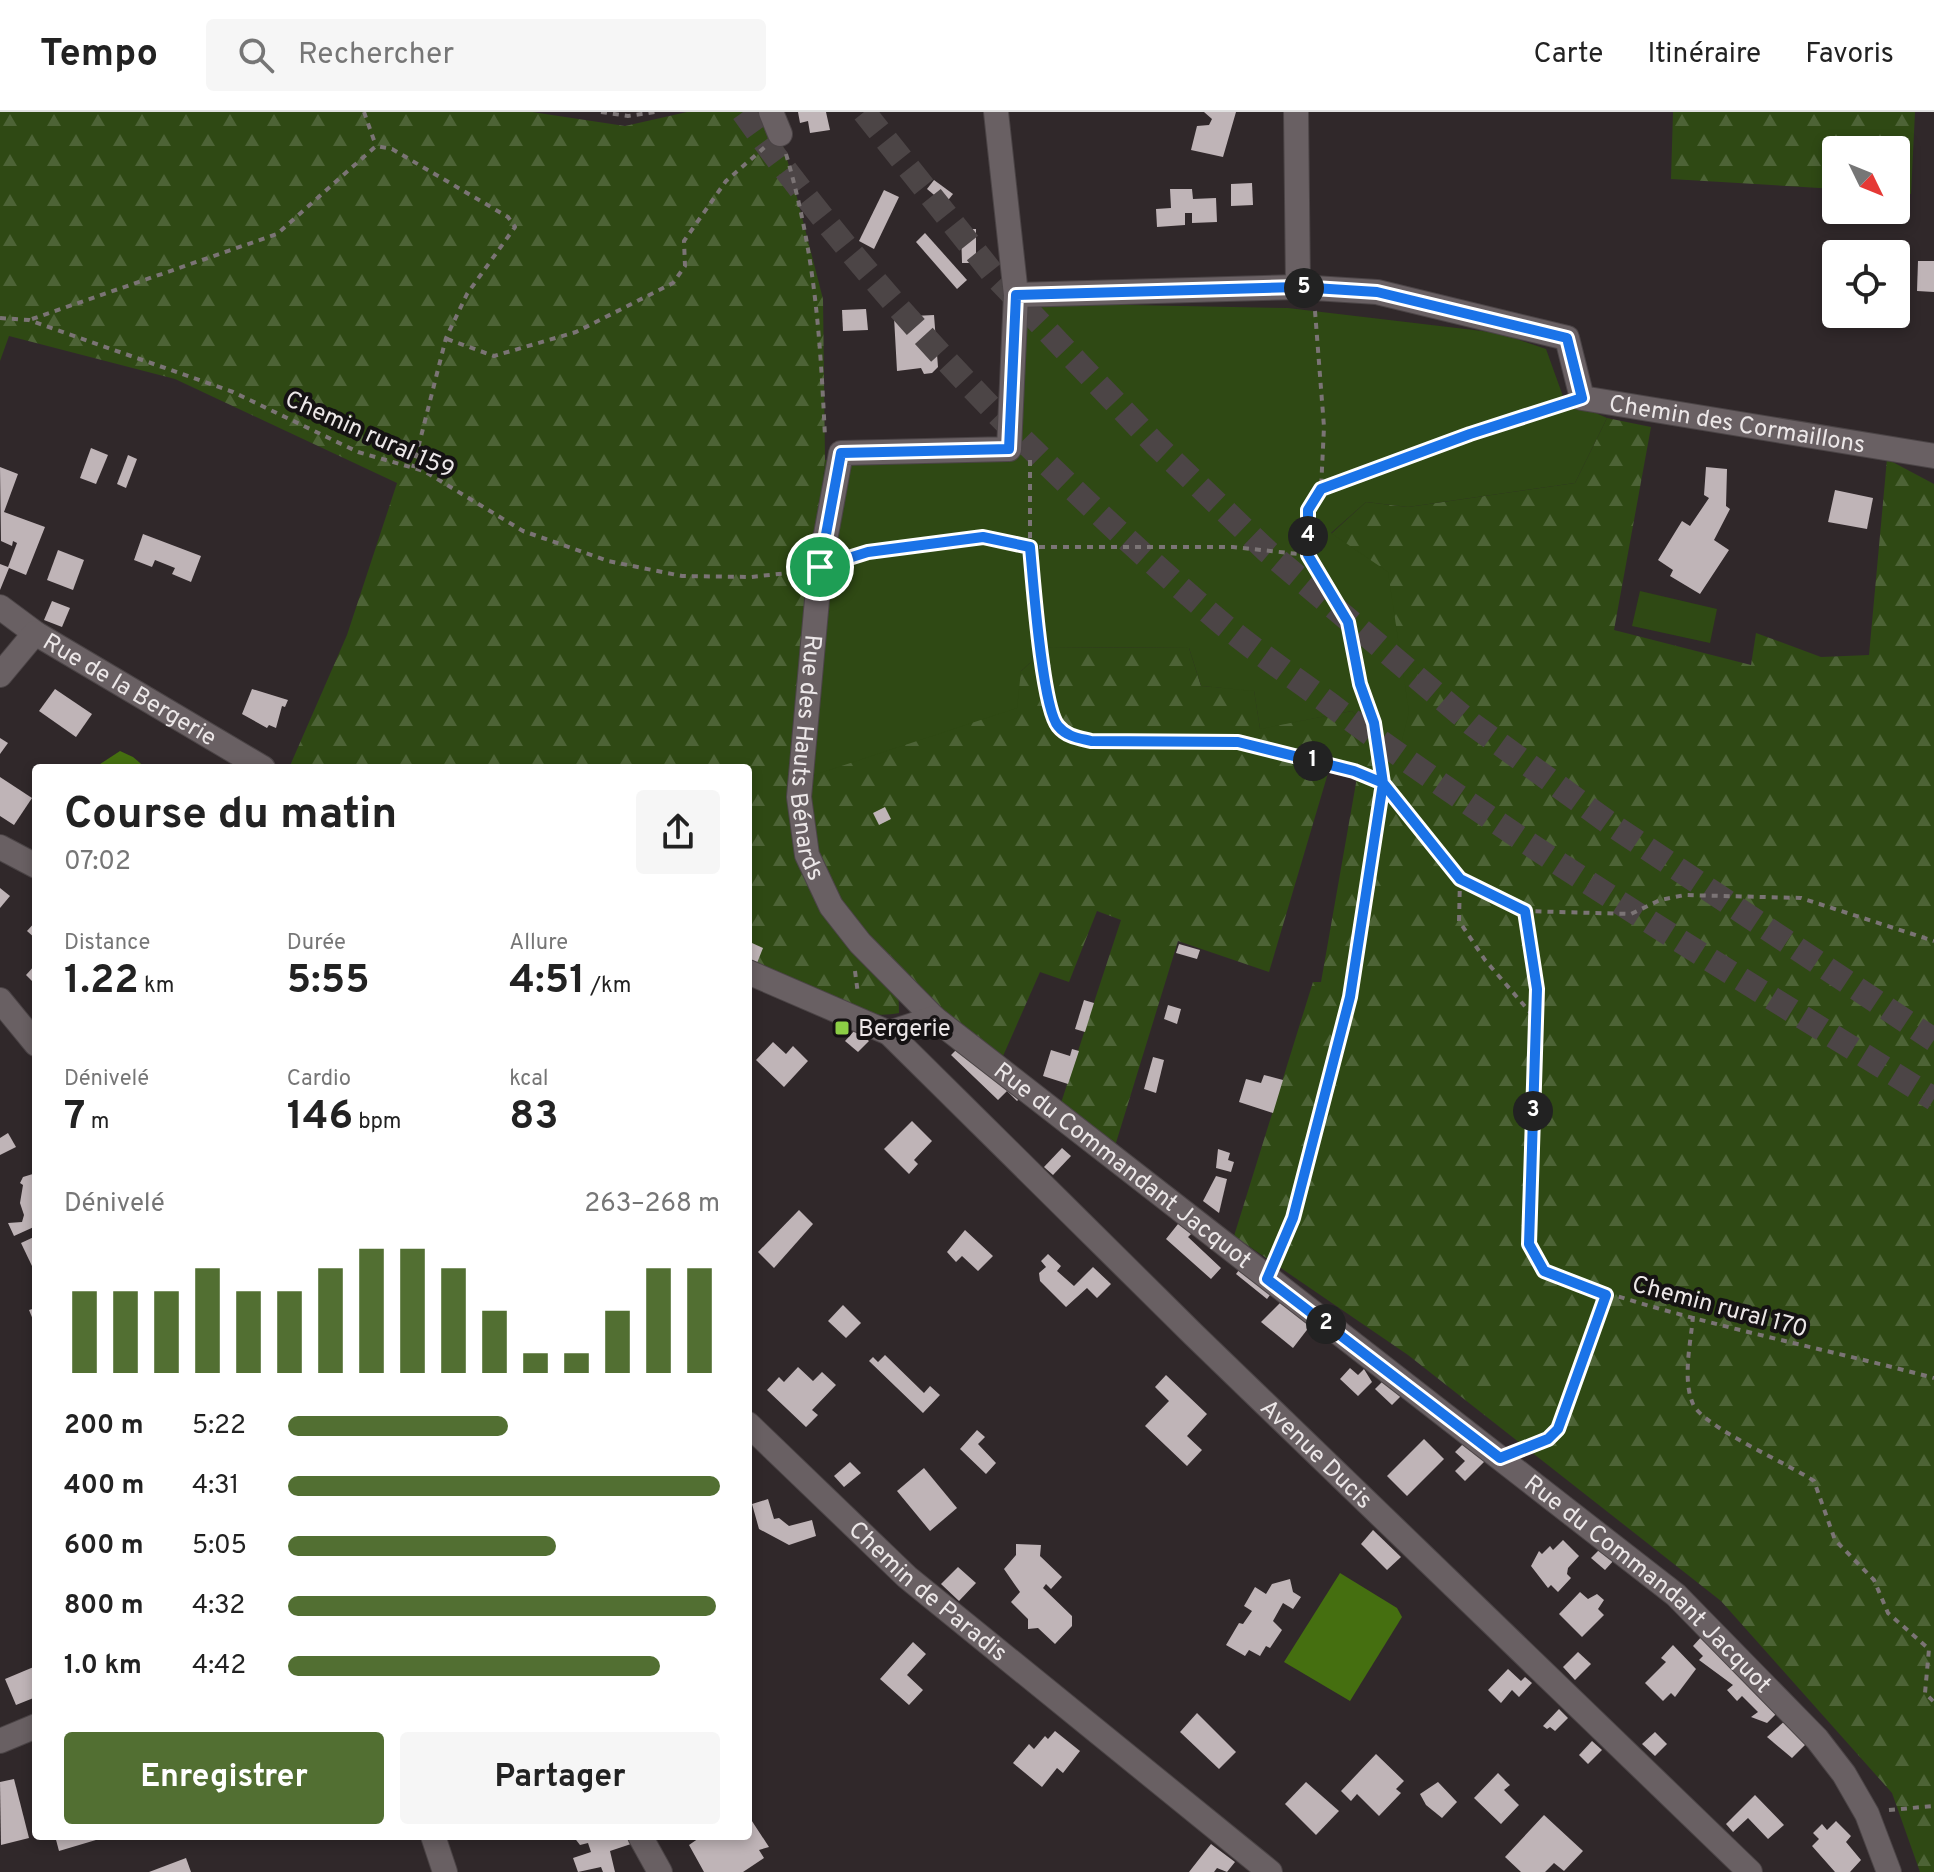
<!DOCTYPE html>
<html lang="fr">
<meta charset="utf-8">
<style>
body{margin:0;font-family:Overpass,sans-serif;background:#f6f6f6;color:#222;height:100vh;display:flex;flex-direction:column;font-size:30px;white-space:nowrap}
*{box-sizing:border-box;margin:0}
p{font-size:26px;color:#767676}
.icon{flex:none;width:44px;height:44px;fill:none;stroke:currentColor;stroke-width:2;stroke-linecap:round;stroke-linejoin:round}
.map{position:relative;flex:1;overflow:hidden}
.sheet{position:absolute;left:32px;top:652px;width:720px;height:1076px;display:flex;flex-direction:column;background:#fff;border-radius:8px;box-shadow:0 4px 12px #0003}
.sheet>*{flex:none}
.needle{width:52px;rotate:133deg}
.fabs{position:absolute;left:1822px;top:24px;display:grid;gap:16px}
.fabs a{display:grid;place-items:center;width:88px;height:88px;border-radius:8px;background:#fff;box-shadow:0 4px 12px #0003;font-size:40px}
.pin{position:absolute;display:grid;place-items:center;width:68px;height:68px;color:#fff;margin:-34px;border:4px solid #fff;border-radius:50%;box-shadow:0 2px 8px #0007}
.km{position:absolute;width:40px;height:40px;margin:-20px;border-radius:50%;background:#222;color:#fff;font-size:22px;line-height:40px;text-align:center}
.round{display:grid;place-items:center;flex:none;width:84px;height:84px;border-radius:8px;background:#f6f6f6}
.head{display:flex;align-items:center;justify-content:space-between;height:136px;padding:0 32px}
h1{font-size:44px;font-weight:700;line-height:60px}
.metrics{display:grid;grid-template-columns:repeat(3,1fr);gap:12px;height:136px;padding:8px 32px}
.metrics div{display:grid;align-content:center}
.metrics b{font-size:40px;font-weight:700}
.metrics small{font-size:22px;font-weight:400}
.metrics p{font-size:22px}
.chart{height:224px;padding:16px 32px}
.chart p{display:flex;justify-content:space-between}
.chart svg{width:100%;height:144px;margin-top:8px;stroke:#526f32;stroke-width:6}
.primary-button{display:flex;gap:16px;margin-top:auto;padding:16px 32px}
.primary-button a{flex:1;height:92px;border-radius:8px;background:#526f32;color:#fff;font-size:32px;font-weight:700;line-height:92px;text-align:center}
.primary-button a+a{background:#f6f6f6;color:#222}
ul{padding:0 32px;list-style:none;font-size:26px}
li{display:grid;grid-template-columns:128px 96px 1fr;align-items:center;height:60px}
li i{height:20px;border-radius:10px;background:#526f32}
header{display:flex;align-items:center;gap:48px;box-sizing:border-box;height:112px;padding:0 40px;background:#fff;border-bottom:2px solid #e0e0e0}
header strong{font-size:38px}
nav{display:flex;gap:44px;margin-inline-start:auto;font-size:28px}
.search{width:560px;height:72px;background:#f6f6f6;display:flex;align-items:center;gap:20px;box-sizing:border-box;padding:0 28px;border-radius:8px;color:#767676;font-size:30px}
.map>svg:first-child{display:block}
.forest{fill:url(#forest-firs)}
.green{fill:#2f4914}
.water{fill:#456f10}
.building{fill:#bfb4b7}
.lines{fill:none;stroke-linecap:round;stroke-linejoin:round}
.highway-tunnel{stroke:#4c4546;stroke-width:24;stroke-dasharray:24 12;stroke-linecap:butt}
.street-casing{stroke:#4b4446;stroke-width:26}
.path{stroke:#7b7475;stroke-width:4;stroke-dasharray:6 6;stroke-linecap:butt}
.street{stroke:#696063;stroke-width:24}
.route-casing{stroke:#fff;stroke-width:16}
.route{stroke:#1a73e8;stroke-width:10}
.poi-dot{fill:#8cce45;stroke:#151213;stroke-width:3}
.labels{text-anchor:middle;stroke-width:8;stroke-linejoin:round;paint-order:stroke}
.street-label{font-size:24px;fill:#ece7e8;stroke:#151213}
.poi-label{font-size:24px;fill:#ece7e8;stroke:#151213;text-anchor:start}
</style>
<header>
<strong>Tempo</strong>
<div class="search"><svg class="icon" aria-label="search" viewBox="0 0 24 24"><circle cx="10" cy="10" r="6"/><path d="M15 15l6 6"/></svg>Rechercher</div>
<nav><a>Carte</a><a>Itinéraire</a><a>Favoris</a></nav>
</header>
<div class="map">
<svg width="1934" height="1760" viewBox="0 0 1934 1760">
<defs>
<pattern id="forest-firs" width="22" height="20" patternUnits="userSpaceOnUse" patternTransform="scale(2)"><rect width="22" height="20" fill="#2f4914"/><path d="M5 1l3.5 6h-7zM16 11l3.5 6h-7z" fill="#4d6336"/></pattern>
</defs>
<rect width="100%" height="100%" fill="#30282a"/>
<g class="forest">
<path d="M0 0H532L625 14 687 0H768L785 39 823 187 825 348 795 645 1021 559 1048 535 1189 536 1201 574 1254 578 1260 616 1352 599 1396 652 1331 422 1366 390 1408 395 1575 371 1607 306 1651 315 1614 518 1751 553 1756 521 1821 545 1869 543 1887 347 1934 372V1760H1920L1892 1681 1721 1489 1408 1243 1234 1124 1313 870H1321L1359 654 1331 651 1269 860 1178 829 1115 1034 1061 991 1121 808 1097 799 1069 870 1040 860 1003 944 898 863 899 901C849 911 793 873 748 853V656H289L347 523 397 371 175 267 9 224 0 249Z"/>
<path d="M1673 0H1915L1911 82 1896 81V38H1836V77L1671 67Z"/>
</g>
<g class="green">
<path d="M1028 191 1288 196 1499 221 1546 237 1564 287 1607 306 1575 371 1408 395 1366 390 1331 421 1388 460 1409 600 1396 652 1352 599 1260 617 1254 579 1201 574 1189 536 1048 535 1021 559 1017 596 808 665 795 645 825 348 1018 347Z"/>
<path d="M1640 479 1717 497 1710 531 1632 514Z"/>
</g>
<g class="water">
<path d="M120 639 133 645 146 656H94Z"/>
<path d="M1340 1461 1397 1496 1402 1505 1350 1589 1284 1550Z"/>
</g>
<g class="building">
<path d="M798 0H826L830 18 810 21 808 9 800 11Z"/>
<path d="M1204 0H1236L1223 45 1191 38 1197 14 1209 13 1212 7Z"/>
<path d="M934 68 953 82 945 92 927 77Z"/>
<path d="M1252 71 1253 93 1231 94V72Z"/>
<path d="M1170 77H1192L1193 87 1216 86 1217 110 1192 111V101H1185V113L1157 115 1156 97 1171 96Z"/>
<path d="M884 78 899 85 874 137 859 129Z"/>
<path d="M961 117H976V151H962Z"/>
<path d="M925 121 967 168 957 177 916 130Z"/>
<path d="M1918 149H1934V180L1917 179Z"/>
<path d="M866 197 868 218 843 219 842 198Z"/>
<path d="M934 203 938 255 932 261 924 262 921 256 897 259 894 205Z"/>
<path d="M91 336 108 343 96 372 80 366Z"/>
<path d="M128 343 137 347 126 376 117 372Z"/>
<path d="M0 355 18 362 4 400 45 415 26 463 9 456 0 478V452L8 455 17 431 13 429 12 434 1 429Z"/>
<path d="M1706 355 1727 357 1726 394 1730 397 1714 428 1729 438 1700 482 1670 464 1673 458 1658 448 1682 409 1690 414 1709 386 1704 383Z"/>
<path d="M1835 378 1873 386 1867 417 1828 410Z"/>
<path d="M143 422 201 444 191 470 172 462 175 456 155 448 152 455 134 448Z"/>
<path d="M58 438 84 448 73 478 47 468Z"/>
<path d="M52 489 70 496 62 515 44 508Z"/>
<path d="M55 577 92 602 76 625 39 599Z"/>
<path d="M252 577 288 588 285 595 282 594 276 616 269 613 267 616 242 602Z"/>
<path d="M0 626 8 631 0 642Z"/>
<path d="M0 665 32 686 14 713 0 704Z"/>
<path d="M885 695 891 707 879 713 873 701Z"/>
<path d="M0 776 10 784 0 796Z"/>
<path d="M36 809V827L27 819Z"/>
<path d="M752 831 763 836 757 851 748 847Z"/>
<path d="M1179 832 1200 838 1197 847 1176 841Z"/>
<path d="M36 852V873L26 863Z"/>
<path d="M1084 888 1094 891 1085 920 1075 917Z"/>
<path d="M1168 893 1181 897 1177 912 1164 907Z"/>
<path d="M855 918 869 929 858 940 845 929Z"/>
<path d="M773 930 786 942 793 934 808 949 784 975 756 948Z"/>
<path d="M961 933 1023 983 1017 989 1007 979 998 988 951 943Z"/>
<path d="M1072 937 1079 939 1068 972 1043 964 1051 938 1070 944Z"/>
<path d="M1153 945 1164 948 1156 981 1144 977Z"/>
<path d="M1264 963 1283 968 1273 1001 1239 990 1246 967 1261 971Z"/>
<path d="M912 1009 932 1029 914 1048 918 1052 909 1062 884 1037Z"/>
<path d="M8 1021 16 1035 0 1043V1026Z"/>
<path d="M1062 1036 1071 1044 1053 1063 1044 1055Z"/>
<path d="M1218 1037 1230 1041 1228 1048 1234 1050 1231 1060 1216 1056Z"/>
<path d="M36 1061V1114L14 1124 8 1111 22 1110 24 1103 20 1091 23 1073 20 1071 23 1065Z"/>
<path d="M1216 1064 1227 1067 1219 1101 1203 1089Z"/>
<path d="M799 1098 813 1112 774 1156 758 1140Z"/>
<path d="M1182 1107 1195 1118 1188 1125 1221 1156 1211 1167 1166 1127Z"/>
<path d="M965 1118 993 1144 978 1159 962 1144 956 1150 947 1140Z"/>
<path d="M36 1124V1152L32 1154 21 1131Z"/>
<path d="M1048 1142 1061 1154 1057 1159 1074 1174 1093 1155 1111 1172 1097 1186 1087 1176 1066 1195 1040 1169 1039 1161 1046 1155 1041 1149Z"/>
<path d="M1242 1154 1273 1179 1267 1187 1236 1162Z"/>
<path d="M1284 1187 1313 1210 1293 1236 1261 1210Z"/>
<path d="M843 1193 861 1211 846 1226 828 1209Z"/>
<path d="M36 1196V1215L29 1198Z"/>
<path d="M885 1243 924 1281 930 1274 940 1283 923 1301 869 1249 873 1245 878 1250Z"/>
<path d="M798 1255 813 1269 822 1260 836 1273 812 1298 818 1303 806 1315 767 1278 779 1265 784 1270Z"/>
<path d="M1350 1256 1358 1263 1364 1257 1372 1270 1358 1284 1340 1267Z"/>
<path d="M1166 1263 1207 1302 1187 1324 1202 1338 1187 1354 1145 1314 1169 1289 1155 1275Z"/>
<path d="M1385 1267 1404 1281 1392 1293 1375 1277Z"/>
<path d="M977 1318 985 1325 978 1332 996 1351 986 1362 960 1337Z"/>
<path d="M1424 1327 1444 1347 1407 1384 1387 1364Z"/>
<path d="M1465 1330 1487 1347 1465 1369 1455 1359 1465 1349 1455 1340Z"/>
<path d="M850 1350 861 1361 844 1375 834 1364Z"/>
<path d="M924 1356 957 1396 930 1419 897 1379Z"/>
<path d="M768 1387 774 1407 779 1406 789 1414 812 1408 816 1424 789 1433 759 1417 752 1392Z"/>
<path d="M1373 1418 1401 1445 1387 1458 1361 1432Z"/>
<path d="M1563 1428 1579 1444 1568 1456 1567 1462 1571 1466 1558 1480 1551 1473 1548 1476 1531 1454 1539 1439 1542 1442 1550 1434 1553 1438Z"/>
<path d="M1016 1432 1041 1433 1040 1444 1062 1465 1051 1477 1046 1472 1043 1476 1072 1504V1514L1055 1532 1038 1516 1028 1517V1507L1011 1490 1020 1480 1004 1457 1016 1443Z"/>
<path d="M1601 1436 1615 1447 1605 1458 1591 1446Z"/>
<path d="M958 1455 976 1471 959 1489 941 1472Z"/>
<path d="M1290 1467 1293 1480 1301 1485 1293 1497 1283 1491 1273 1509 1282 1518 1270 1536 1266 1534 1260 1544 1249 1538 1245 1544 1226 1533 1239 1511 1243 1512 1252 1499 1244 1494 1255 1475 1266 1482 1272 1472Z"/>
<path d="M1580 1480 1588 1487 1597 1482 1604 1488 1598 1497 1604 1503 1582 1525 1559 1502Z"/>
<path d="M1703 1523 1779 1599 1767 1611 1751 1605 1758 1600 1742 1584 1737 1589 1727 1578 1733 1573 1699 1548 1703 1544 1693 1534Z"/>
<path d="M913 1530 926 1542 907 1563 923 1578 909 1593 880 1567Z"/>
<path d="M1673 1533 1696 1557 1675 1585 1671 1581 1663 1589 1645 1571 1666 1550 1661 1546Z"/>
<path d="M1578 1540 1591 1552 1575 1568 1563 1555Z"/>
<path d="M36 1554V1585L16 1593 5 1567Z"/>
<path d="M1508 1557 1521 1569 1525 1565 1532 1571 1519 1585 1512 1578 1501 1591 1488 1578Z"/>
<path d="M1559 1597 1568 1606 1555 1619 1550 1615 1547 1617 1543 1614Z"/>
<path d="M1197 1601 1236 1640 1219 1657 1180 1620Z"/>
<path d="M1787 1607 1808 1630 1792 1646 1767 1625Z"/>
<path d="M1055 1619 1080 1639 1063 1661 1057 1656 1042 1675 1013 1651 1029 1632 1034 1637 1045 1624 1048 1627Z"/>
<path d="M1655 1620 1667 1632 1655 1644 1642 1632Z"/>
<path d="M1592 1629 1602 1638 1588 1652 1579 1643Z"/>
<path d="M1376 1642 1404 1669 1396 1677 1401 1681 1379 1704 1357 1682 1351 1689 1341 1679Z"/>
<path d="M1498 1661 1510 1673 1504 1678 1519 1693 1501 1712 1474 1686Z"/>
<path d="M14 1667 29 1726 1 1733 0 1670Z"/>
<path d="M1306 1670 1339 1699 1316 1723 1285 1692Z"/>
<path d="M1438 1670 1457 1690 1442 1706 1426 1693 1420 1682Z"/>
<path d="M1755 1683 1784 1713 1768 1727 1748 1706 1733 1720 1726 1712Z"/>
<path d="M748 1703 769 1735 759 1738 764 1746 743 1760H704L689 1733 702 1724H748Z"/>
<path d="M1544 1703 1583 1739 1564 1759 1554 1751 1545 1760H1521L1505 1745Z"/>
<path d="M1836 1709 1851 1724 1846 1730 1861 1748 1850 1760H1835L1812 1734 1819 1727 1813 1721 1822 1712 1827 1718Z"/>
<path d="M55 1724H106V1725L59 1739Z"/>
<path d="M573 1724H630L634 1731 610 1739 615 1760H603L601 1755 578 1760 573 1746 591 1740 588 1731 580 1733Z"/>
<path d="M1211 1732 1235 1750 1227 1760 1217 1756 1214 1760H1189Z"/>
<path d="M186 1746 191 1760H149Z"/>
</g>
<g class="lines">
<g class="highway-tunnel">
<path d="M743 0C875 186 1039 354 1212 503 1249 535 1291 563 1331 593 1523 737 1730 859 1934 987"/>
<path d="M864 0 994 163 1155 332 1267 439 1472 612 1612 713 1934 928"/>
</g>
<defs>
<g id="street">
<path d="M771 0 780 22"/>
<path id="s1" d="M996 0 1016 183 1009 337 841 341 820 455 799 685 807 743 831 794 860 831 934 906 1676 1483 1817 1627 1844 1662 1867 1702 1889 1760"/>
<path d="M1296 0 1298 175"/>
<path id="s2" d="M1016 183 1298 175 1377 180 1567 226 1582 286 1934 344"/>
<path id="s3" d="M0 495 35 521 263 656"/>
<path d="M0 563 35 521"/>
<path d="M0 735 36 754"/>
<path d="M748 860 889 921 934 906"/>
<path d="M0 888 36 932"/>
<path id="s4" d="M889 921 1194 1223 1750 1760"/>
<path id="s5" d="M748 1312 907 1465 1270 1760"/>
<path d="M0 1629 36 1614"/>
<path d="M433 1724 445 1760"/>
<path d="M640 1724 660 1760"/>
</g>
</defs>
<use href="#street" class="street-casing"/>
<g class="path">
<path d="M364 0 376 34"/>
<path d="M601 0 628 4 655 0"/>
<path d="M786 42C815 141 820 222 825 325"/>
<path d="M1315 199 1324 315 1321 377"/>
<path d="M0 206 29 208 233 280 358 340 424 359 523 419 608 449 682 464 751 465 797 460"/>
<path d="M32 207 277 122 376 34 392 37 508 105 515 115 467 182 446 226 413 356"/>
<path d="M447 227 494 244 576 220 673 171 685 154 684 129 726 69 765 35"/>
<path d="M1030 348V435H1233L1308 443"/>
<path d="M844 447 868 440 983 425 1030 435C1033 467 1042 594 1058 614 1067 625 1079 626 1091 629L1238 630 1354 659 1383 671 1460 767 1525 799 1631 802 1660 788 1685 783 1801 786 1934 829"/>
<path d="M1460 767 1459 809 1485 848 1535 906"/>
<path d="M1525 799 1537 877 1529 1132 1544 1159C1670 1207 1804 1231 1934 1266"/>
<path d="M855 859 858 882"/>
<path d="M1276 1145 1293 1106 1350 885 1383 671 1374 611 1360 572 1348 510 1308 443V398L1321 377 1561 293"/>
<path d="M1693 1204C1691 1230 1682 1267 1693 1292 1703 1315 1789 1352 1814 1369L1835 1428 1874 1468 1888 1501 1929 1537 1925 1581 1934 1590"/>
<path d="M1525 1336 1548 1327 1558 1317 1606 1183"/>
<path d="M1889 1698 1934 1694"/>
</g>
<use href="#street" class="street"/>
</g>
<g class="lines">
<defs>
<path id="route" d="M820 455 868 440 983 425 1030 435C1033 467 1042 595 1058 614 1067 625 1079 626 1091 629L1238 630 1354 659 1383 671 1350 885 1293 1106 1267 1167 1500 1346 1548 1327 1558 1317 1606 1183 1544 1159 1529 1132 1537 877 1525 799 1460 767 1383 671 1374 611 1360 572 1348 510 1308 443V398L1321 377 1470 322 1582 286 1567 226 1377 180 1298 175 1016 183 1009 337 841 341 820 455"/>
</defs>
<use href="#route" class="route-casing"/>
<use href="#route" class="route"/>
</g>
<rect class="poi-dot" x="834" y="908" width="16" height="16" rx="4"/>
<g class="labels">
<g class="street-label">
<text dy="8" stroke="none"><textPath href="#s2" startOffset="776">Chemin des Cormaillons</textPath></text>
<text transform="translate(370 322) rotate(24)" y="8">Chemin rural 159</text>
<text dy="8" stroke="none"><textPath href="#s3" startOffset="154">Rue de la Bergerie</textPath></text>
<text dy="8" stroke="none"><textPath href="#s1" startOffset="814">Rue des Hauts Bénards</textPath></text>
<text dy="8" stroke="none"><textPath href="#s1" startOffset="1360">Rue du Commandant Jacquot</textPath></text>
<text transform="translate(1720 1194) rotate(15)" y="8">Chemin rural 170</text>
<text dy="8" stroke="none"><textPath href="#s4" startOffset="600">Avenue Ducis</textPath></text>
<text dy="8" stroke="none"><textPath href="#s1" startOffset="2032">Rue du Commandant Jacquot</textPath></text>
<text dy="8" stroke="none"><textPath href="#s5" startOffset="246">Chemin de Paradis</textPath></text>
</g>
<g class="poi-label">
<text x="858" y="924">Bergerie</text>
</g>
</g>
</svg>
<div class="fabs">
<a><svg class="needle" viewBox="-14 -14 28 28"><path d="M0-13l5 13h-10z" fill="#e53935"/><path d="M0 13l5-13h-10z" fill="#767676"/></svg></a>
<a><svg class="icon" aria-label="locate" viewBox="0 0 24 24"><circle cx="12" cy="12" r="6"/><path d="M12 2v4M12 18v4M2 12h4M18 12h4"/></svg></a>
</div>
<div class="pin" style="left:820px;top:455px;background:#1e9e55"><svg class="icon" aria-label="arrive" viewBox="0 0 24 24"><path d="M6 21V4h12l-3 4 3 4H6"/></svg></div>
<b class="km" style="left:1313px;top:649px">1</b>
<b class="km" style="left:1326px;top:1212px">2</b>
<b class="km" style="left:1533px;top:999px">3</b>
<b class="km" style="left:1308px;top:424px">4</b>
<b class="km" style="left:1304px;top:176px">5</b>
<section class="sheet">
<div class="head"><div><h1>Course du matin</h1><p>07:02</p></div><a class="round"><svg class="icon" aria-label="share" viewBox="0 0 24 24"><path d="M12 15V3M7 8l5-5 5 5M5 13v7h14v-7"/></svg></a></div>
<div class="metrics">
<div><p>Distance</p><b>1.22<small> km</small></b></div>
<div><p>Durée</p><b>5:55</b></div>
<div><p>Allure</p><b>4:51<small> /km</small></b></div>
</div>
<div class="metrics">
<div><p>Dénivelé</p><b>7<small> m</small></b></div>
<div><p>Cardio</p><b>146<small> bpm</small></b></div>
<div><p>kcal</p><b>83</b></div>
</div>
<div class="chart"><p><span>Dénivelé</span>263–268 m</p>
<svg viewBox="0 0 160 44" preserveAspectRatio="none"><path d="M5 44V19M15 44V19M25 44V19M35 44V12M45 44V19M55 44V19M65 44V12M75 44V6M85 44V6M95 44V12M105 44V25M115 44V38M125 44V38M135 44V25M145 44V12M155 44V12"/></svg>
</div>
<ul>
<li><b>200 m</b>5:22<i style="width:51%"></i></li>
<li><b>400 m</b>4:31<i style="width:100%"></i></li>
<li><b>600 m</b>5:05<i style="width:62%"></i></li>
<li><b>800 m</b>4:32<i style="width:99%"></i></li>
<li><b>1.0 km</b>4:42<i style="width:86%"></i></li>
</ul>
<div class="primary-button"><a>Enregistrer</a><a>Partager</a></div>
</section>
</div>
